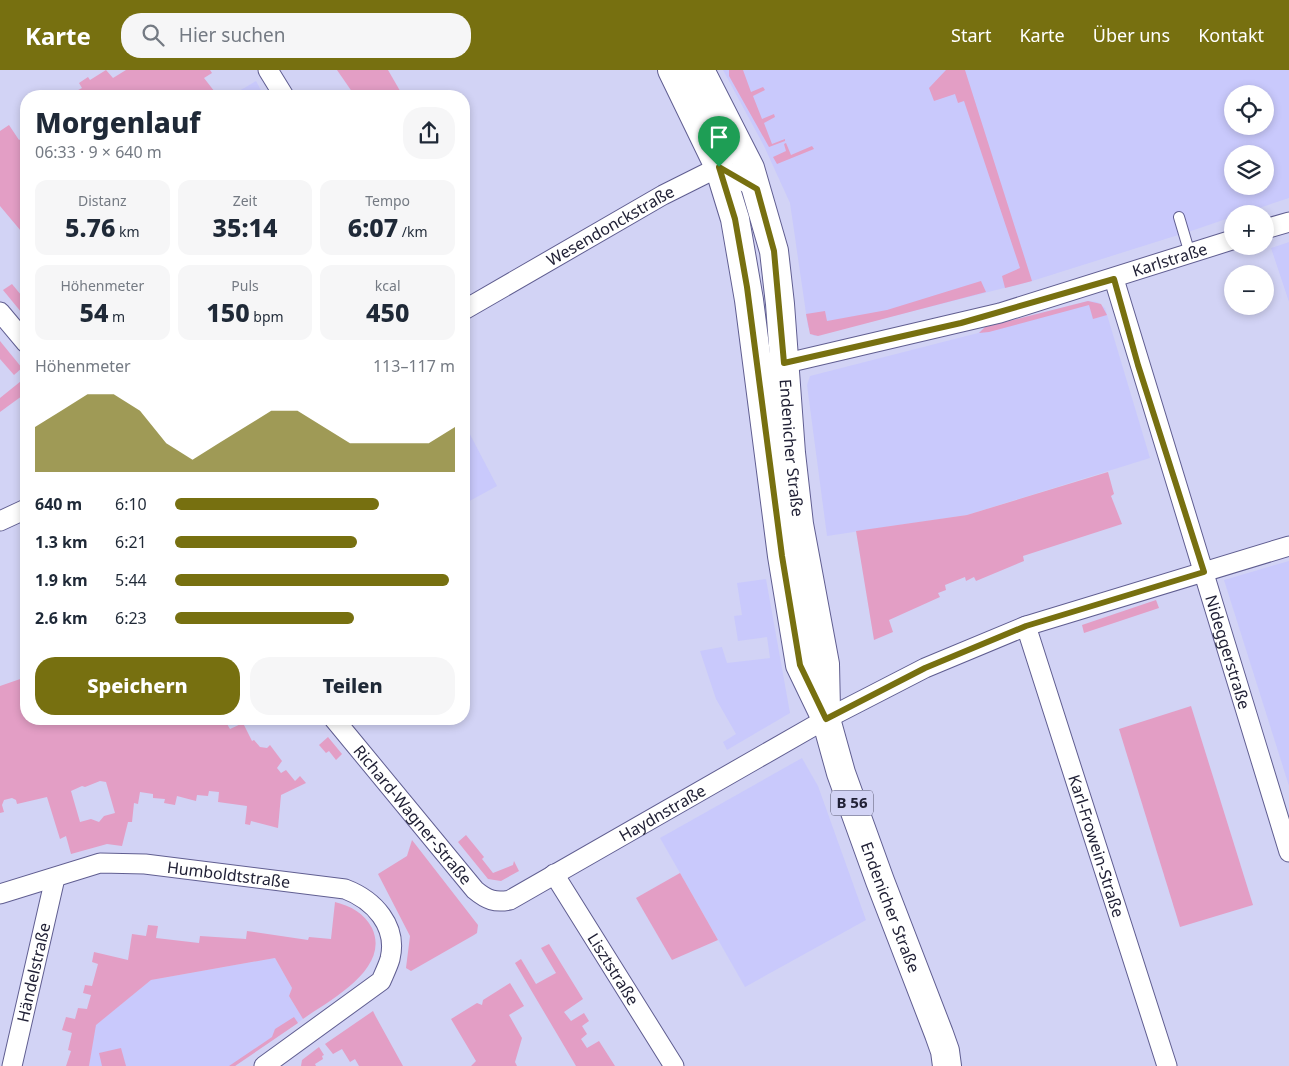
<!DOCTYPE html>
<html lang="de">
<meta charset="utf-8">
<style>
body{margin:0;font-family:"Noto Sans",sans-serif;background:#f6f6f7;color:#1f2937;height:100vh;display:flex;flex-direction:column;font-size:19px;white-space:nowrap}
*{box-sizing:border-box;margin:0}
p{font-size:16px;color:#747a83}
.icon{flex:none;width:28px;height:28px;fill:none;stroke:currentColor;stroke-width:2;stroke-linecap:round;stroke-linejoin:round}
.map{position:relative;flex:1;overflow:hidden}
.side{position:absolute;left:20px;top:20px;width:450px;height:635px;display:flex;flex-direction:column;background:#fff;border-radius:20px;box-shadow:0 2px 8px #0003}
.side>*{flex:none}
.controls{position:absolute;left:1224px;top:15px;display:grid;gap:10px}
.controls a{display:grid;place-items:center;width:50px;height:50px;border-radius:50%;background:#fff;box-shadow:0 2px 8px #0003;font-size:25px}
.pin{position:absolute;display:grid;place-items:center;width:42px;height:42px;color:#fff;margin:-51px -21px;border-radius:50% 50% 50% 0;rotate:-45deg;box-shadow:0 0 5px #0007}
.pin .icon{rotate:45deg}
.round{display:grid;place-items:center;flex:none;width:52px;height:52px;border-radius:20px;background:#f6f6f7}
.summary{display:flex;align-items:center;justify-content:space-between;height:85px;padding:0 15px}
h1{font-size:28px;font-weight:800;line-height:38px}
.metrics{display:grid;grid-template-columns:repeat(3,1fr);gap:8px;height:85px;padding:5px 15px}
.metrics div{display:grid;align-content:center;border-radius:12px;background:#f6f6f7;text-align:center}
.metrics b{font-size:25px;font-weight:800}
.metrics small{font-size:14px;font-weight:400}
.metrics p{font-size:14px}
.chart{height:140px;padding:10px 15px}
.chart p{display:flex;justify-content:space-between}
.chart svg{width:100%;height:90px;margin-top:5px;fill:#777010;opacity:.7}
.button{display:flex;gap:10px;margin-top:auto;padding:10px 15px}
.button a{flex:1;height:58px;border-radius:20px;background:#777010;color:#fff;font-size:20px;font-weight:800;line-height:58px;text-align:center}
.button a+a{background:#f6f6f7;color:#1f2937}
ul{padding:0 15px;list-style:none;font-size:16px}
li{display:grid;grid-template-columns:80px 60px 1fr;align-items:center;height:38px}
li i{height:12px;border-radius:6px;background:#777010}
header{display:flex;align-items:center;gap:30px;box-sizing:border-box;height:70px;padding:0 25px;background:#777010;color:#fff}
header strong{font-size:24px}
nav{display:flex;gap:28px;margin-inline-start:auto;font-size:18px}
.search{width:350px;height:45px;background:#f6f6f7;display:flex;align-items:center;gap:12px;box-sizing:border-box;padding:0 18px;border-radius:20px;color:#747a83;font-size:19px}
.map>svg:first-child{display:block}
.built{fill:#c9c9fc;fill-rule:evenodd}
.green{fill:#e39ec5;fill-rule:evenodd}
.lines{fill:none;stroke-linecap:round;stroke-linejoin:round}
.lane-casing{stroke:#605e91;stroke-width:12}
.street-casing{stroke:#605e91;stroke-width:21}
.primary-casing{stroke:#605e91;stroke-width:30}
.lane{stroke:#fff;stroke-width:10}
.street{stroke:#fff;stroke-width:19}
.primary{stroke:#fff;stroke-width:28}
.route-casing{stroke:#fff;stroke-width:10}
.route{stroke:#777010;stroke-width:6}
.labels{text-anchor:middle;stroke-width:5;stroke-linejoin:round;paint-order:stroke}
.shield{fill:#d2d3f5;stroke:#56566f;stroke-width:1}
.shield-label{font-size:15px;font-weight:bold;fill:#212136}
.street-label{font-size:16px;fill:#212136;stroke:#d2d3f5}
</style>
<header>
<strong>Karte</strong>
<div class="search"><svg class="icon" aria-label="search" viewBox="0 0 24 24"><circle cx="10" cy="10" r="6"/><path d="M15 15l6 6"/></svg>Hier suchen</div>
<nav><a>Start</a><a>Karte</a><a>Über uns</a><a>Kontakt</a></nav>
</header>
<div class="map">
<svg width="1289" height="996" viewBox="0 0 1289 996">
<rect width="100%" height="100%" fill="#d2d3f5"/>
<g class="built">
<path d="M723 0H1289V128L1241 144H1232V147L1194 160 1032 211 814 266 808 257 790 133 764 76ZM1232 24H1265V56H1232ZM1232 84H1265V116H1232Z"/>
<path d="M256 11 264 26H230L246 17Z"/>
<path d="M1289 172V232L1271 178Z"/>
<path d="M1088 231 1097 232 1105 238 1150 388 967 445 827 466 807 315 810 306 978 263 985 257Z"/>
<path d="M464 353 497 416 464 434Z"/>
<path d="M1289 491V716L1224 510Z"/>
<path d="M766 509 790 643 727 680 723 672 736 664 716 629 700 581 722 577 727 593 770 588 767 567 738 571 734 546 742 545 737 513Z"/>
<path d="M802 688 818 716 866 850 745 917 660 768Z"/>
<path d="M275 888 292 918 289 926 303 949 235 996H89L95 955 151 910Z"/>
</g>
<g class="green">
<path d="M106 0 113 8 126 0H210L212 3 204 8 218 26H67L82 18 79 13 88 7 90 10Z"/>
<path d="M337 0H388L403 26H355Z"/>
<path d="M729 0H743L751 22 763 17 765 20 753 26 762 49 774 44 775 47 764 53 772 74 785 69V71L769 77 729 6Z"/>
<path d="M946 0H965L1032 211 1005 218 1002 206 1020 198 964 31 958 33 955 24 934 31 929 18Z"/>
<path d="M9 55 19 70 26 66V167L0 136V61Z"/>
<path d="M786 73 791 85 812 76 814 79 777 94 773 87 786 81 784 74Z"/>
<path d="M981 211 986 222 818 266 810 264 806 244 825 241 827 251 887 240Z"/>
<path d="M12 214 26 231V248L3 220Z"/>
<path d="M1088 231 1101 234 1107 245 1093 249 1089 235 989 262 979 263 985 257Z"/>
<path d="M0 271 22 298 14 305 0 289Z"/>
<path d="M26 307V323L0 342V328Z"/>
<path d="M1108 402 1114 424 1111 426 1122 454 1023 486 1024 491 976 511 974 507 966 511 965 507 945 515 946 520 938 523 940 527 889 550 893 562 874 570 856 461 967 445Z"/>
<path d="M1156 530 1159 538 1084 563 1082 555Z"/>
<path d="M26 607V649H224L230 659 243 653 252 671 254 670 260 677 267 678 270 675 282 691 277 698 281 703 286 700 295 711 300 706 306 713 281 725 278 758 251 751 250 755 245 754 247 736 218 732 219 722 209 721 208 726 197 725 196 731 177 726 175 735 164 733 165 729 153 728V724L140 722 138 734 134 733 132 752H128L122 776 107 774 71 784 66 766 60 769 47 727 17 734 16 730 12 728 4 730 2 735 4 742 0 743V616ZM100 711 106 712 115 743 104 746 99 752 91 749 80 752 71 721 82 716 85 717Z"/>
<path d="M1191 636 1253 835 1180 857 1119 659Z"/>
<path d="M328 667 342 684 336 690 329 681 326 683 319 675Z"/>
<path d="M466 765 484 787 482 789 493 803 513 795 514 791 519 801 501 811 488 809 458 772Z"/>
<path d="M412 770 478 855 477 863 474 865 411 901 406 898 410 866 378 804 407 786Z"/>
<path d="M680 803 718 870 672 890 636 828Z"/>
<path d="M335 832C351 836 364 843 372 858 391 899 330 930 303 949L289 926 292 918 275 888 151 910 96 955 89 996H66L71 981 68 980 72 963 62 960 66 947 75 949 78 938 87 939 91 925 83 923 85 915 92 916 98 894 92 892 94 882 128 890 132 864 146 866 148 855 158 856 156 868 199 873 200 866 246 869 247 861 308 870 309 867 331 869Z"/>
<path d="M549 874 583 929 564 942 571 951 584 943 589 951 582 956 587 964 581 969 587 978 599 971 615 996H576L515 893 521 889 536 914 556 903 541 878Z"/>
<path d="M510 913 524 936 509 945 522 968 515 992 517 996H471L476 991 451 949 477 933 482 935 483 930Z"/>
<path d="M373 941 376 947 403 996H359L355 989 350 992 342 979 333 984 325 974Z"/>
<path d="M294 947 298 953 235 996H229L272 967 275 959Z"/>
<path d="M319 977 324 985 322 986 323 989 315 994 316 996H301L302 990Z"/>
<path d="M121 978 126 996H102L99 983Z"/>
</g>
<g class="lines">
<defs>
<path id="lane" d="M1179 147 1190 184"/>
<g id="street">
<path d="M268 0 284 26"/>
<path d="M1265 159 1289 152"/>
<path id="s1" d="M1114 209 1289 782"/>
<path id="s2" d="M464 240 663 125 719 97 757 119"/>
<path d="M0 242 26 273"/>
<path id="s3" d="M774 296 1000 243 1232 170"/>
<path d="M0 451 26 439"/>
<path id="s4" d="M1026 556 1167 996"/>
<path id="s5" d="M334 649 475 820C487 830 495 833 510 830L826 649 925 598 1026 556 1289 476"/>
<path id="s6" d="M554 804 674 996"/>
<path id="s7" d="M0 824 100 793 145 794 345 819C374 830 398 856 390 889 388 896 384 904 381 911L264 996"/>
<path id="s8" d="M12 996 55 808"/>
</g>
<g id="primary">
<path id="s9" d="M672 0 719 97 735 149 749 230 782 486 800 595 826 649 841 703 880 811 939 964 945 981 947 996"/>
<path id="s10" d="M700 0 750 98 774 181 780 234 791 383 799 454 825 594 826 640"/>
</g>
</defs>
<use href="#lane" class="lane-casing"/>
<use href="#street" class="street-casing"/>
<use href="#primary" class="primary-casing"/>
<use href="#lane" class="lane"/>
<use href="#street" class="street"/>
<use href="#primary" class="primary"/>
</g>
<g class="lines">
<defs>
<path id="route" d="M719 97 757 119 774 181 784 293 961 253 1114 209 1138 295 1204 502 1026 556 925 598 826 649 800 595 782 486 747 217 735 149Z"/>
</defs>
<use href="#route" class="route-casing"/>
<use href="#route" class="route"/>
</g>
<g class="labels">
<rect class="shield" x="831" y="720.5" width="42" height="25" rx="4"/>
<g class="shield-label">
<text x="852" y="738">B 56</text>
</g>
<g class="street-label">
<text dy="6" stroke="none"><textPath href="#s2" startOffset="169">Wesendonckstraße</textPath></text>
<text dy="6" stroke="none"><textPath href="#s3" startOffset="410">Karlstraße</textPath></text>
<text dy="6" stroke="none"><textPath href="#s10" startOffset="394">Endenicher Straße</textPath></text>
<text dy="6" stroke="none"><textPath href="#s1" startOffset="390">Nideggerstraße</textPath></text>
<text dy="6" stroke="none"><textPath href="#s5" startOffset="435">Haydnstraße</textPath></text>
<text dy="6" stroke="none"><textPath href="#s5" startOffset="124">Richard-Wagner-Straße</textPath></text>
<text dy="6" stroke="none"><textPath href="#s4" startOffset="231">Karl-Frowein-Straße</textPath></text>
<text dy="6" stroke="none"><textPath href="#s7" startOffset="234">Humboldtstraße</textPath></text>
<text dy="6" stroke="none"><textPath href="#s9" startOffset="872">Endenicher Straße</textPath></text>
<text dy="6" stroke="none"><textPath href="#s6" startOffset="112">Lisztstraße</textPath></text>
<text dy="6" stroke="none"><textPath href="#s8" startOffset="96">Händelstraße</textPath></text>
</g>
</g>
</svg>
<div class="controls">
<a><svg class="icon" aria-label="locate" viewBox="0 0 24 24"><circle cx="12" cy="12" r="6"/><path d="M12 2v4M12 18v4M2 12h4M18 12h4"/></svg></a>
<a><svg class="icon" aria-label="layers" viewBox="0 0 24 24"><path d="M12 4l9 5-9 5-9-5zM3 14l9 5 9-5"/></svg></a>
<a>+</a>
<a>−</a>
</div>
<div class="pin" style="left:719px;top:97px;background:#1e9e55"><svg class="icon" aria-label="arrive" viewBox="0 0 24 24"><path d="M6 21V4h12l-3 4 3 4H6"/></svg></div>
<section class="side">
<div class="summary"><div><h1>Morgenlauf</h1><p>06:33 · 9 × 640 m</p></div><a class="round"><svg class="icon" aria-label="share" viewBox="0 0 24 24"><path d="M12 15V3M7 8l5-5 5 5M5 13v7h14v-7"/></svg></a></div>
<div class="metrics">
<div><p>Distanz</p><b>5.76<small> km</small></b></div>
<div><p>Zeit</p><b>35:14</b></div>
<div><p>Tempo</p><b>6:07<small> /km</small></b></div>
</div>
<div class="metrics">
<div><p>Höhenmeter</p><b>54<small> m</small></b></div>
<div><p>Puls</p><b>150<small> bpm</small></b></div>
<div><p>kcal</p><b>450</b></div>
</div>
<div class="chart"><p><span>Höhenmeter</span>113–117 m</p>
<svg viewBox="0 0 160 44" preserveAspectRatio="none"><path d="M0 44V22L10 14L20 6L30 6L40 14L50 30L60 38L70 30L80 22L90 14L100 14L110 22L120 30L130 30L140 30L150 30L160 22V44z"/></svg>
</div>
<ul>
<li><b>640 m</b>6:10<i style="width:73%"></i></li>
<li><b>1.3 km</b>6:21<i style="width:65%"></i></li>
<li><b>1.9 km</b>5:44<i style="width:98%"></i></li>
<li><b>2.6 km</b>6:23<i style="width:64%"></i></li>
</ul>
<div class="button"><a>Speichern</a><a>Teilen</a></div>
</section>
</div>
